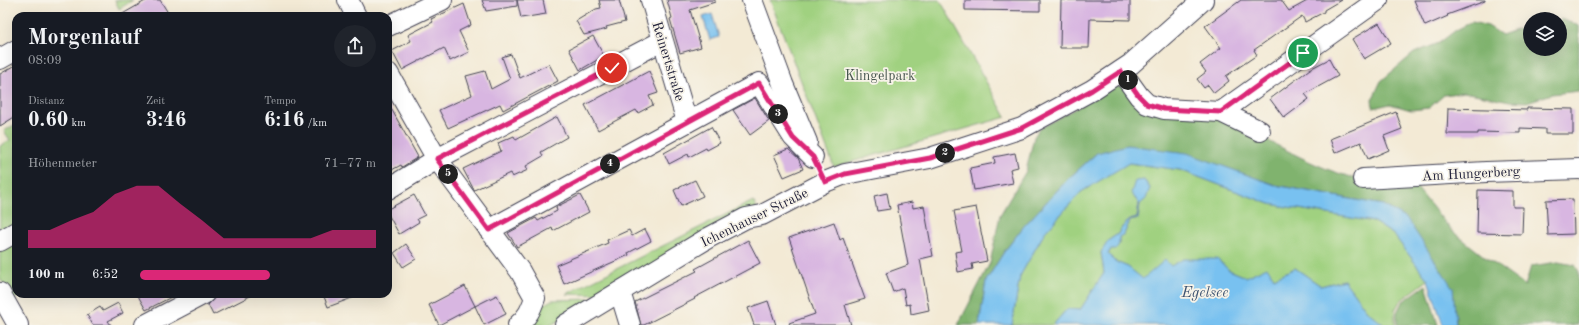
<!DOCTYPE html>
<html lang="de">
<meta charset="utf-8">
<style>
body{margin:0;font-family:"Old Standard TT",serif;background:#20242c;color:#f1f3f6;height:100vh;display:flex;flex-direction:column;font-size:15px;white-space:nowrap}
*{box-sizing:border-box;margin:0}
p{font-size:13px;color:#9ea1a6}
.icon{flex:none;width:22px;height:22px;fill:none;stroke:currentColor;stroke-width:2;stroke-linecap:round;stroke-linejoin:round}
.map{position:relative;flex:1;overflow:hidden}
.drawer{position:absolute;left:12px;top:12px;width:380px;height:286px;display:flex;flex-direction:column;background:#171b24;border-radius:12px;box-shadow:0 4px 16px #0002}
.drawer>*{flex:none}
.fabs{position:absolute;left:1523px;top:12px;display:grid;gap:8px}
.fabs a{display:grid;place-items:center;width:44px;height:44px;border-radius:50%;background:#171b24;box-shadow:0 4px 16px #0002;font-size:20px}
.pin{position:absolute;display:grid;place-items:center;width:34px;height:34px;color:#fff;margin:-17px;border:2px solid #fff;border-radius:50%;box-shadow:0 1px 4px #0007}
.km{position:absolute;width:20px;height:20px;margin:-10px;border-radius:50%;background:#222;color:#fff;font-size:11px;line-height:20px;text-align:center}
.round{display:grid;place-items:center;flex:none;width:42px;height:42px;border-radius:21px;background:#20242c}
.overview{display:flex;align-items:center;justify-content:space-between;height:68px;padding:0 16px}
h1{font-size:22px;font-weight:700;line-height:30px}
.figures{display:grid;grid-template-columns:repeat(3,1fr);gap:6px;height:68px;padding:4px 16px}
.figures div{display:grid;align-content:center}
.figures b{font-size:20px;font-weight:700}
.figures small{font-size:11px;font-weight:400}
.figures p{font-size:11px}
.chart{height:112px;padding:8px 16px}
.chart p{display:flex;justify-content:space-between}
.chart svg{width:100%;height:72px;margin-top:4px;fill:#db2777;opacity:.7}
ul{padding:0 16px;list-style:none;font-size:13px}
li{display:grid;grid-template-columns:64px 48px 1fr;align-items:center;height:30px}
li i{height:10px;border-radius:5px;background:#db2777}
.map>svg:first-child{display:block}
.green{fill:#a0d180;stroke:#617a5e}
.forest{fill:#80b36e;stroke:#516a54}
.water{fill:#78c1f0;stroke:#4d7296}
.building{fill:#d8b6e1}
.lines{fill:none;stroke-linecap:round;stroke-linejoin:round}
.minor-casing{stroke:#414052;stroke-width:22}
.minor{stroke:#fff;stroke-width:20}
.route-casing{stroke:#fff;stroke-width:8}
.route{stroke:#db2777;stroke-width:5}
.labels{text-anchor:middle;stroke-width:3.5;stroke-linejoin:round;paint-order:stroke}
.street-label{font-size:14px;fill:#22223b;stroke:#f7f3e8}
.park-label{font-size:14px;fill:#485750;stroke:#f7f3e8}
.water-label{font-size:15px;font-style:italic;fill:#3c5271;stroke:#f7f3e8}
</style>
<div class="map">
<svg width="1579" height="325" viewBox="0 0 1579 325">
<rect width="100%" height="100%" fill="#f7f3e8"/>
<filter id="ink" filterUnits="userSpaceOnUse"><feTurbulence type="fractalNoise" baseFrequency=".025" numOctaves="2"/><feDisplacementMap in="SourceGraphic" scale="8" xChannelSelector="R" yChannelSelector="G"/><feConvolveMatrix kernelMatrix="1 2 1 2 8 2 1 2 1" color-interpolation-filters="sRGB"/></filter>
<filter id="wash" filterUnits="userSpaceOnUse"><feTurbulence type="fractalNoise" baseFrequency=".012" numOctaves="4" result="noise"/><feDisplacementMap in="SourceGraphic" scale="16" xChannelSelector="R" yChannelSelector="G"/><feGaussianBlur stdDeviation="0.9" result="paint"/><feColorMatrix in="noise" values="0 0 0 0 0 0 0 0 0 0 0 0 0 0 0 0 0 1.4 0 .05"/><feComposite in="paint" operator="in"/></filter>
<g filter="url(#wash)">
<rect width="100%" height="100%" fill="#f3ead5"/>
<g class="green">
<path d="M115 0H133L119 9Z"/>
<path d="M770 0H940L1006 117 834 167Z"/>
<path d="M16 124V226L0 235V146L10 140 4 131Z"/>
<path d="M1128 163 1180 170 1270 204 1374 222 1394 235 1428 280 1400 301 1395 310V325H1384L1366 310 1344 280 1321 286 1295 268 1274 278 1267 268 1246 277 1229 270 1217 259 1171 267 1143 280 1128 267 1116 262 1108 255 1111 249 1119 244V237L1124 234 1130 221 1138 219 1140 203 1150 188 1144 180 1135 181V199L1139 203 1137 218 1130 220 1123 226 1118 234 1109 240 1101 253 1104 273 1080 310 1067 309 1053 325H1012L1020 276 1045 232 1081 192Z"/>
<path d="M753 201 757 208 604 295 566 294Z"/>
<path d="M16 237V294H23L13 300 0 278V246Z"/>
<path d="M594 299 596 301 551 325H525L537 308 552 300Z"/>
</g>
<g class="forest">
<path d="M1561 19 1579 26V91L1552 94 1527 102 1510 101 1464 92 1444 95 1429 108 1411 110 1390 104 1373 108 1372 100 1381 81 1414 53 1439 43 1456 30 1472 22 1488 26 1502 35 1530 25V49H1560V20Z"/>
<path d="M1115 86 1123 87C1160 99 1199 109 1235 125 1276 142 1325 176 1369 180 1382 181 1396 178 1408 177L1452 231 1485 257 1525 286 1531 266 1558 262 1575 265 1579 272 1578 325H1456V317L1407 219 1383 205 1275 185 1187 154 1097 153 1068 179 1024 226 1004 252 986 281 979 325H958L990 263 1000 215 1026 171 1034 137 1039 129Z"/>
<path d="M1426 285 1438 325H1397V312L1402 302Z"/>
</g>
<g class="water">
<path d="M712 14 719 37 710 40 703 17Z"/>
<path d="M1127 145 1187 153 1275 185 1383 205 1407 219 1453 288 1456 325H1443L1428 280 1394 235 1374 222 1270 204 1180 170 1129 163 1081 192 1045 232 1020 276 1012 325H979L986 281 1004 252 1024 226 1068 179 1097 153Z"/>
<path d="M1144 180 1150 188 1146 199 1140 204 1138 219 1130 221 1124 234 1119 237V244L1116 249H1111L1108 254 1116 262 1128 267 1143 279 1165 260 1171 266 1183 259H1217L1229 270 1246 277 1267 267 1274 278 1295 268 1321 286 1344 280 1366 310 1384 325H1053L1067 309 1080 310 1104 273 1101 252 1109 240 1118 234 1123 226 1130 220 1137 218 1139 203 1131 193 1135 181Z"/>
</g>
<g id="blocks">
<g class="building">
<path d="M147 0H160L170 16H119Z"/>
<path d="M482 0H517V6L486 11Z"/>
<path d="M517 0H543L546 14 521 18Z"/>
<path d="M599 0H619L625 22 606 27 607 29 584 35 576 21 596 9 601 8Z"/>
<path d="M667 0H715V2L690 10 701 47 680 53 670 19 672 18Z"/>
<path d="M965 0H1040V11L965 10Z"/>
<path d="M1061 0H1130V20L1090 19 1089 48H1060Z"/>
<path d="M1241 0H1281L1289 11 1309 0H1341L1324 10V12L1305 22 1302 16 1254 50 1257 55 1226 76 1229 81 1214 93 1208 85 1204 88 1197 79 1206 72 1200 64 1221 48 1205 26Z"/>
<path d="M1414 0H1485V1L1447 15 1448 16 1425 26Z"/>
<path d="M464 4 471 25 459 31 469 52 450 61 444 48 402 70 392 51 411 41 408 35 433 22 431 19Z"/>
<path d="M1379 23 1391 43 1364 59 1352 39Z"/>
<path d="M593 36 604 56 580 70 569 49Z"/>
<path d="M511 54 520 78 549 64 558 81 503 110 500 104 448 128 439 110 472 95 466 76 485 71 491 89 510 79 502 57Z"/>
<path d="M1329 59 1338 76 1305 94 1309 99 1284 118 1270 99 1310 69Z"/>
<path d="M16 65V116L0 126V74Z"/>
<path d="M649 71 658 93 649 96 653 105 638 113 636 110 598 130 585 105Z"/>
<path d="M755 98 769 121 750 135 733 110Z"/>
<path d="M388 103 418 157 402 167 401 165 388 172Z"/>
<path d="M1448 108 1527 110V108L1573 109V134H1545V129L1520 128V133L1478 132V134H1447Z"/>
<path d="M1396 112 1402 129 1384 136 1389 150 1368 159 1361 142 1335 153 1330 139Z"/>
<path d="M557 117 567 137 541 152 543 156 526 166 528 170 512 177 510 173 474 190 463 169 501 151 498 143 514 136 516 140Z"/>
<path d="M711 127 720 143 707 150 706 148 689 157 688 154 669 164 664 153Z"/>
<path d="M788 149 798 158 803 169 784 177 774 155Z"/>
<path d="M1015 153 1018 167 1010 169 1013 183 974 190 970 168 995 163 994 157Z"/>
<path d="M695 180 703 196 681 206 674 190Z"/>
<path d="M1478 190 1513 191V207H1523L1522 234 1477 233Z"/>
<path d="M887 193 890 209 877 211 874 196Z"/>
<path d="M414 195 425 215 417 219 419 222 399 234 388 214V209Z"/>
<path d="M580 195 589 212 553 231 552 228 517 247 508 233 536 218 538 221 557 211 556 207Z"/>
<path d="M1573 199 1574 234 1548 235 1546 200Z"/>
<path d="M912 202 913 208 924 206 933 256 920 259 929 310 911 314 910 304 906 305 903 288 893 292 886 273 908 265 897 205Z"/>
<path d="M976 207 987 261 972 264 973 269 958 272 955 252 962 251 954 211Z"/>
<path d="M834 222 840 240 843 238 865 299 845 305 851 325H790L789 323 815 314 789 238Z"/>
<path d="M645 229 651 241 628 253 629 255 564 284 556 265 608 243 607 240 629 230 632 236Z"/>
<path d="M748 240 760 263 694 298 695 299 644 325H641L635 302 697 271 695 269Z"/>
<path d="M406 244 416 259 403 267 394 253Z"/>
<path d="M465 286 475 306 439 325 429 305Z"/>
<path d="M137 294H177L146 310Z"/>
<path d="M218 294H254L213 315 208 305Z"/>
<path d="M323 294H359L360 295 328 307Z"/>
<path d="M497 295 506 314 484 325 475 306Z"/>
<path d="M768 301 776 325H754L748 308Z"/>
<path d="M118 303 123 313 108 321 111 325H93L87 315 100 307 103 311Z"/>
</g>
</g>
</g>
<g filter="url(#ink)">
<use href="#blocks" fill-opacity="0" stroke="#414052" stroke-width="1"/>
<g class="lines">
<defs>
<g id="minor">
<path d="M348 0 356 16"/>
<path d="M651 0 687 122"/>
<path d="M752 0 783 84 807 142"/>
<path d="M388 26 442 0"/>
<path d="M0 59 16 50"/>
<path d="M1121 71 1139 96 1147 104 1164 109 1221 112 1378 0"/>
<path d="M388 73 437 159 520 271 535 298C531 309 528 317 518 325"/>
<path d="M1221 112 1260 131"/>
<path d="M1363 179 1486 172 1579 169"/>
<path d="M388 189 437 159 662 41"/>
<path d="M489 230 759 83 793 137 813 157"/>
<path d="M0 241 16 232"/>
<path d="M620 292 630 325"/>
<path d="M0 293 18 325"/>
<path d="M145 325 204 294"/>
<path d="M565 325 708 238 746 218 762 215 825 182 845 174 930 158 1022 128 1092 90 1131 64 1203 0"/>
</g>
</defs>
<use href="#minor" class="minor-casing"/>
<use href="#minor" class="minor"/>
</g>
</g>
<g class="lines" filter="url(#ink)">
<defs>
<path id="route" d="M612 68 437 159 489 230 759 83 793 138 813 157 825 182 845 174 930 158 1022 128 1092 90 1121 71 1139 96 1147 104 1164 109 1221 112 1303 53"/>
</defs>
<use href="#route" class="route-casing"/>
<use href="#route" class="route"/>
</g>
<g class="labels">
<g class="street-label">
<text transform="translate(669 61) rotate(73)" y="5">Reinertstraße</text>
<text transform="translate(1471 173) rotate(-3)" y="5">Am Hungerberg</text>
<text transform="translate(754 217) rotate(-26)" y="5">Ichenhauser Straße</text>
</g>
<g class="park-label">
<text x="880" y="80">Klingelpark</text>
</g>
<g class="water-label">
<text x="1205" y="297">Egelsee</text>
</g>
</g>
</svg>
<div class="fabs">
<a><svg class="icon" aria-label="layers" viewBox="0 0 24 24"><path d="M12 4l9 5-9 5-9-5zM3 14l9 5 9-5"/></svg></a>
</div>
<div class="pin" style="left:1303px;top:53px;background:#1e9e55"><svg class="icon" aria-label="arrive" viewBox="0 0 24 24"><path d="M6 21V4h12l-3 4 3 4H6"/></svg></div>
<div class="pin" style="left:612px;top:68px;background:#d93025"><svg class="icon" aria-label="check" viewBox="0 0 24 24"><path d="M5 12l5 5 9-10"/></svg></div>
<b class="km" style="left:1128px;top:80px">1</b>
<b class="km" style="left:945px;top:153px">2</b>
<b class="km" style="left:778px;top:114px">3</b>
<b class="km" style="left:610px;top:164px">4</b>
<b class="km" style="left:448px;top:174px">5</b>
<section class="drawer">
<div class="overview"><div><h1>Morgenlauf</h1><p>08:09</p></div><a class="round"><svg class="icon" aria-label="share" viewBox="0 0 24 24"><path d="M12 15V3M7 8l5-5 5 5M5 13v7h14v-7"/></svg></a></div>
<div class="figures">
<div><p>Distanz</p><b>0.60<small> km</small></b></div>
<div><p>Zeit</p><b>3:46</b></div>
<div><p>Tempo</p><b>6:16<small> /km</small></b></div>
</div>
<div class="chart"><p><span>Höhenmeter</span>71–77 m</p>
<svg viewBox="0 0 160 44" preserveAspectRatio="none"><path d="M0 44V33L10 33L20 27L30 22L40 11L50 6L60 6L70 17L80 27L90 38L100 38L110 38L120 38L130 38L140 33L150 33L160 33V44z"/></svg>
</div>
<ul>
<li><b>100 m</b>6:52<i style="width:55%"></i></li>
</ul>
</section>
</div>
